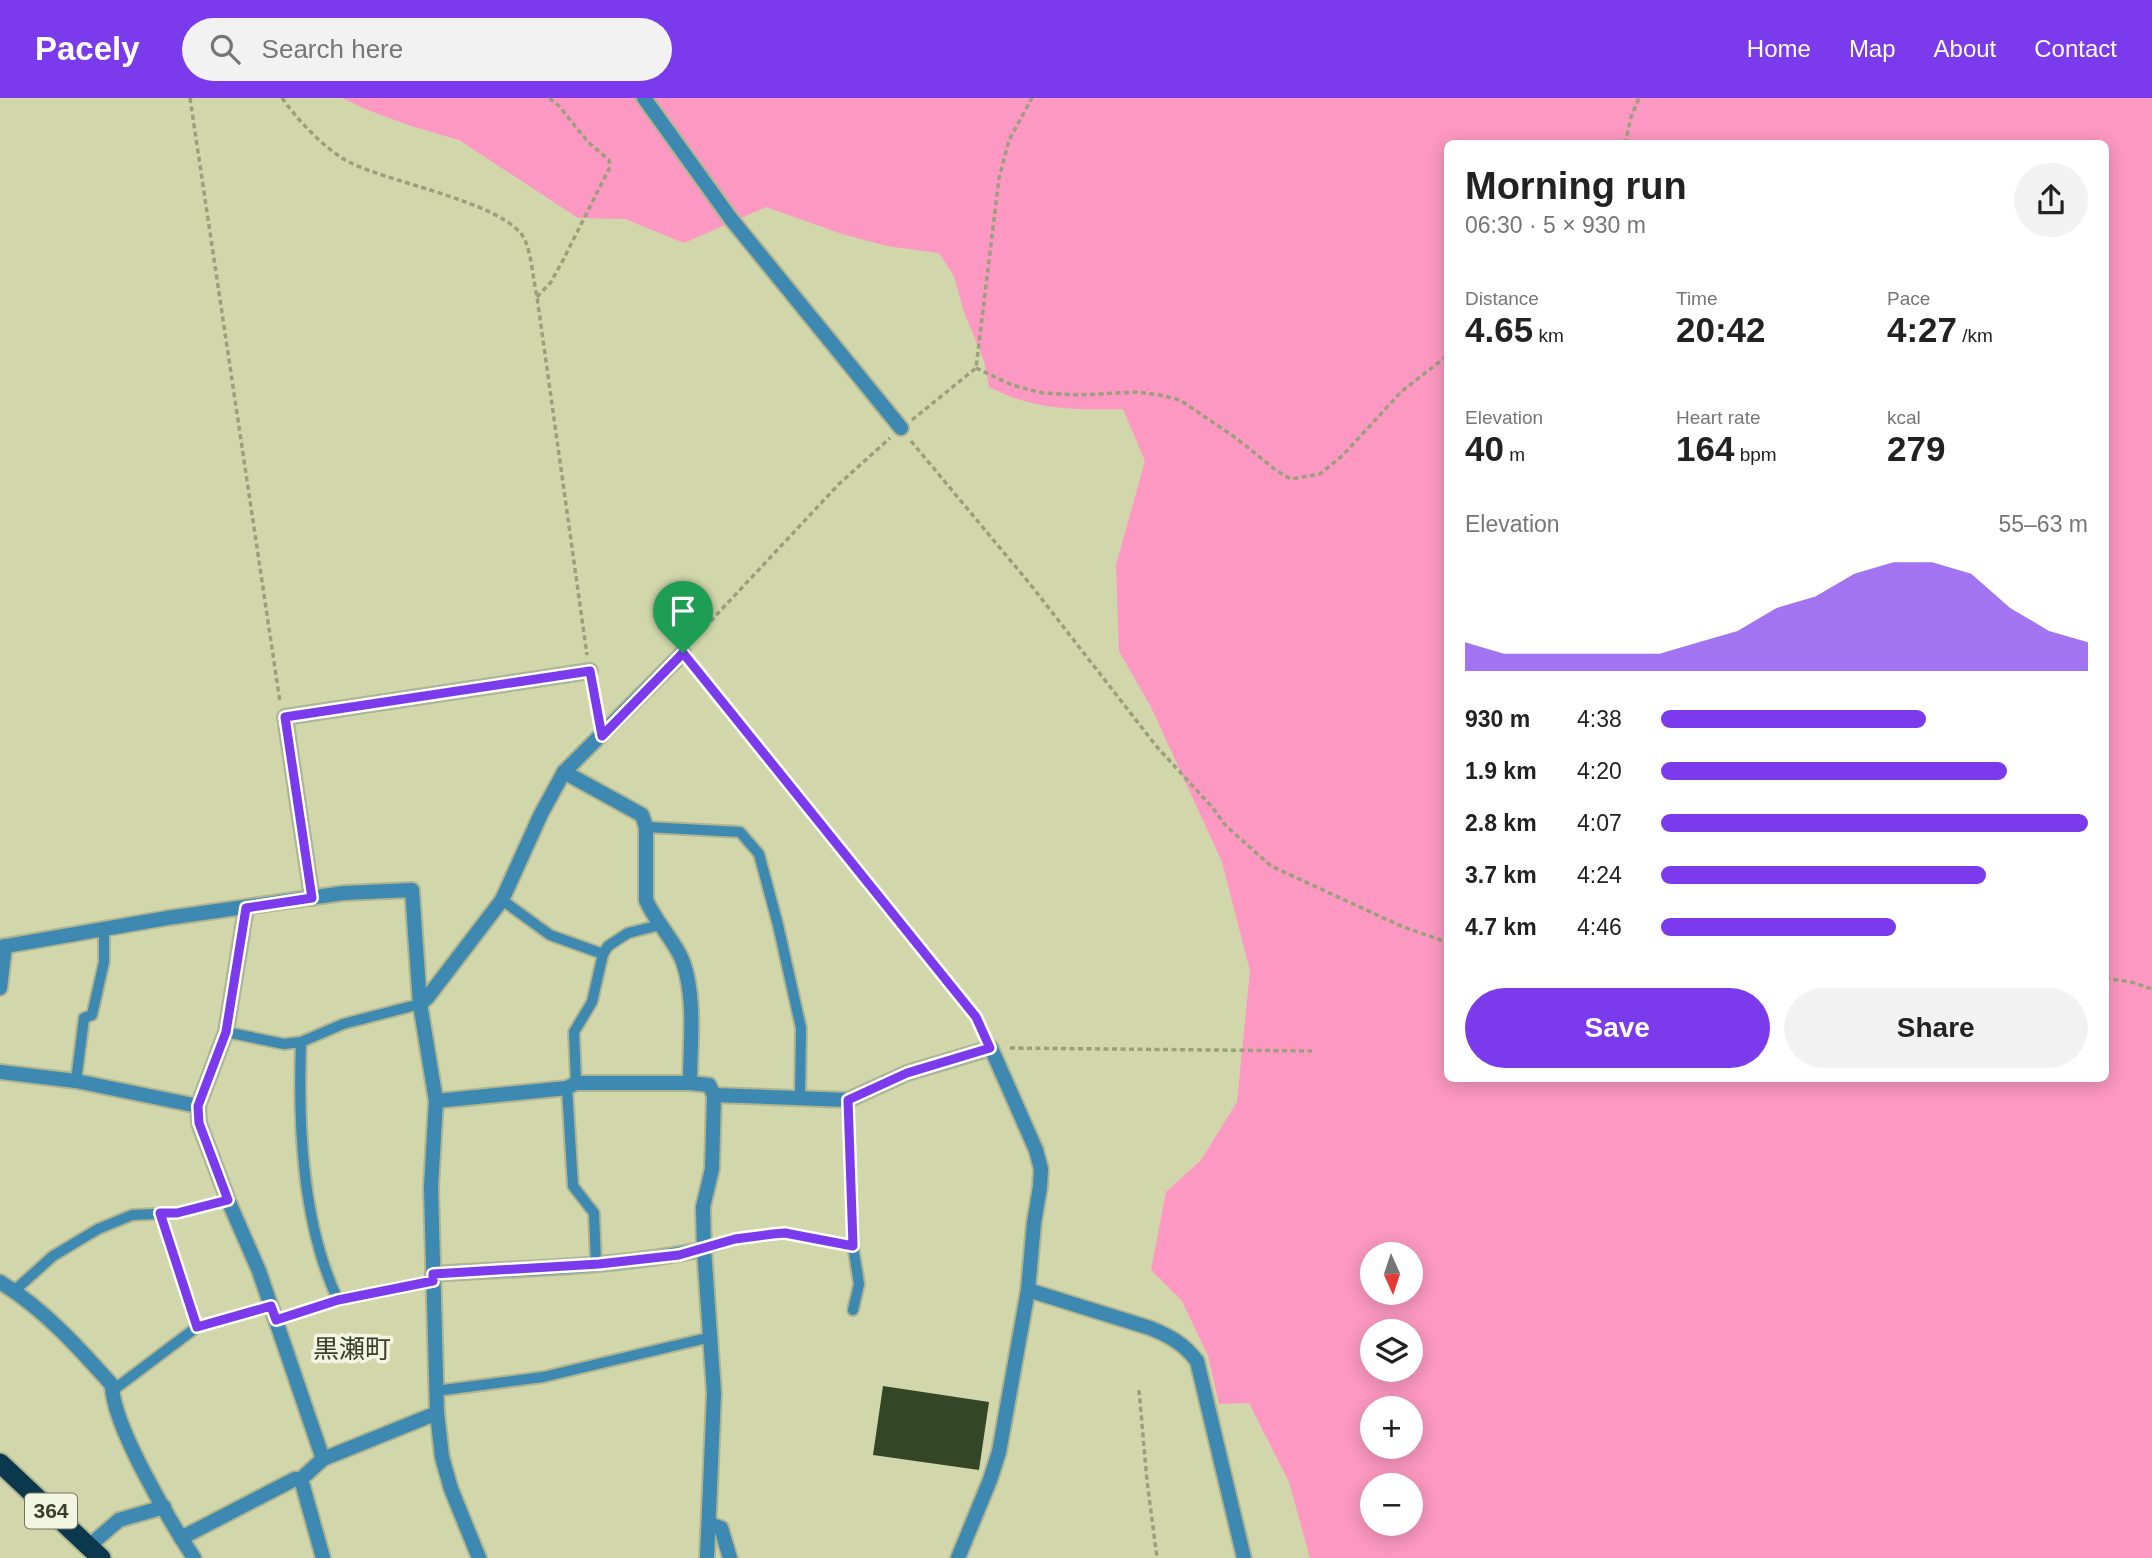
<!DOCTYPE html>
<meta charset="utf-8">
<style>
body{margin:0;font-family:Helvetica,"Noto Sans JP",sans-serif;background:#f2f2f2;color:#222;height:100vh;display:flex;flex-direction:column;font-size:26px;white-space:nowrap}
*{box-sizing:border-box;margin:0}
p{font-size:23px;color:#767676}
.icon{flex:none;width:38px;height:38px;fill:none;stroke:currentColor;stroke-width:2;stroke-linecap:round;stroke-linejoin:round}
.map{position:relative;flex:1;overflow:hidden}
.sheet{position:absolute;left:1444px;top:42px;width:665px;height:942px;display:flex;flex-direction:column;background:#fff;border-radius:10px;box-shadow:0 4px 18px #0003}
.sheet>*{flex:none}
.needle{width:46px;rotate:177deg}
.controls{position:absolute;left:1360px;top:1144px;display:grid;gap:14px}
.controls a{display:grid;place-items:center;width:63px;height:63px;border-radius:50%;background:#fff;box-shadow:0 4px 18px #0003;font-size:35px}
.pin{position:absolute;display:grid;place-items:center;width:60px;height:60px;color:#fff;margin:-72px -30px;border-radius:50% 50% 50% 0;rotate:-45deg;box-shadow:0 0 7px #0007}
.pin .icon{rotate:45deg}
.round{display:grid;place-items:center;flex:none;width:74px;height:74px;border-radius:37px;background:#f2f2f2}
.overview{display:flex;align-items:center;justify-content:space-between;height:119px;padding:0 21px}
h1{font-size:38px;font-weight:700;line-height:52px}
.figures{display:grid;grid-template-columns:repeat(3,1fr);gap:10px;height:119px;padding:7px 21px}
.figures div{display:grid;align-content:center}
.figures b{font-size:35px;font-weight:700}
.figures small{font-size:19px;font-weight:400}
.figures p{font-size:19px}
.chart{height:196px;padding:14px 21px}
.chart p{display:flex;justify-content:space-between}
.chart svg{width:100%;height:126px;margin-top:7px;fill:#7c3aed;opacity:.7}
.button{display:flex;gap:14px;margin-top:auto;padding:14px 21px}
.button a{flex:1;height:80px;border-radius:42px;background:#7c3aed;color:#fff;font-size:28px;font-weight:700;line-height:80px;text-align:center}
.button a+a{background:#f2f2f2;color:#222}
ul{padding:0 21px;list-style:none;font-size:23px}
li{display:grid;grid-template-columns:112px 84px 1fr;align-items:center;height:52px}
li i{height:18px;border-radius:9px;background:#7c3aed}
header{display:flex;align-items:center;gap:42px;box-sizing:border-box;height:98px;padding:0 35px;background:#7c3aed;color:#fff}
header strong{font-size:33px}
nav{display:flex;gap:38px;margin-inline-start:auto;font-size:24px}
.search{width:490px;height:63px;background:#f2f2f2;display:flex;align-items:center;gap:18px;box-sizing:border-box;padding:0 24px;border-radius:38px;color:#767676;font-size:26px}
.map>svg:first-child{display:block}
.green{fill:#fc98c1;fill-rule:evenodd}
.building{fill:#334726}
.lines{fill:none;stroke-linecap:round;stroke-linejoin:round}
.service-casing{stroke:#b0b58f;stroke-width:14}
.minor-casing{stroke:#b0b58f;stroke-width:18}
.trunk-casing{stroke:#b0b58f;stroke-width:23}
.path{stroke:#9a9f7c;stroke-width:3.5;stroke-dasharray:5 3.5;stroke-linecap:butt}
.service{stroke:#3d89b1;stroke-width:10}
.minor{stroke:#3d89b1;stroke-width:14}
.trunk{stroke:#0c384e;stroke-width:19}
.route-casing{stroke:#fff;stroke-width:14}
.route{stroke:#7c3aed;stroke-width:9}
.labels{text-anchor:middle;stroke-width:7;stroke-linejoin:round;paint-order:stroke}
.shield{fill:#f2f5df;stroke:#727562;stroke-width:2}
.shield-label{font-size:21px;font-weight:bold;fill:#3b3e2c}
.quarter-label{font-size:26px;fill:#3b3e2c;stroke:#f2f5df}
</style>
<header>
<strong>Pacely</strong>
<div class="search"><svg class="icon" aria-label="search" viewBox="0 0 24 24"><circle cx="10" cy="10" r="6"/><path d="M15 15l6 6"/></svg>Search here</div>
<nav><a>Home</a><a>Map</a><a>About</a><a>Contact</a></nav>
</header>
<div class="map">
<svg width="2152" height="1460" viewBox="0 0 2152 1460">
<rect width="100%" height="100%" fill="#d1d7ab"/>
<path class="green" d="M343 0H2152V1460H1310L1289 1384 1249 1305 1219 1306 1208 1258 1182 1203 1151 1172 1166 1094 1201 1062 1237 1004 1250 873 1222 764 1151 609 1119 553 1116 467 1145 363 1123 311C1075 312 1033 312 989 289L984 263 964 214 954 178 939 155 887 148 842 136 766 109 684 145 625 121 578 120 459 42 411 28 365 11ZM1447 46H2105V980H1447ZM1372 1157H1410V1195H1372ZM1372 1234H1410V1272H1372ZM1372 1311H1410V1349H1372ZM1372 1388H1410V1426H1372Z"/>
<path class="building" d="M883 1288 989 1304 979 1372 873 1357Z"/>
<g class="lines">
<defs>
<g id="service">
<path d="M646 729 740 734 759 756 778 827 801 930 800 1000"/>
<path d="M502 802 550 837 603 856"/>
<path d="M226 934 284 946 301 944 343 926 420 906"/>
<path d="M301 944C298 1027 302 1126 338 1202"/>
<path d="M76 983 84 920 92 917 104 864V831"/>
<path d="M576 985 574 934 592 904 603 856 608 848 628 835 660 827"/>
<path d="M567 990 573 1088 594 1115 596 1166"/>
<path d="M848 1002 853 1148 859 1186 853 1212"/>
<path d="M160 1115 197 1229"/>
<path d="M704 1151 735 1141 785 1135 853 1148"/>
<path d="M14 1193 53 1158 98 1131 132 1117 177 1115 228 1102"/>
<path d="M277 1222 338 1202 433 1183"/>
<path d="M112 1293 197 1229 271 1208"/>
<path d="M436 1293 543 1279 711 1239"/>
</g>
<g id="minor">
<path d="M644 0 731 121 901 330"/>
<path d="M564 674 642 717 646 729V802C655 824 675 842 683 864 696 901 690 946 690 985"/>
<path d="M312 800 285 619 590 573"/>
<path d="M246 810 226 934 198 1008 199 1025 228 1102 259 1173 323 1361"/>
<path d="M0 849 167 820 344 795 412 792 420 906 436 1003 431 1089 437 1315 442 1359 451 1391 479 1460"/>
<path d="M0 890 5 848"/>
<path d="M420 906 427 900 502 802 541 716 564 674 683 555"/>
<path d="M0 974 76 983 198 1008"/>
<path d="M436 1003 567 990 576 985H690L709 987 714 997 848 1002 907 975 991 950 1036 1052 1041 1071 1040 1089 1034 1125 1028 1192 999 1354 990 1382 958 1460"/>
<path d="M433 1176C523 1170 615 1170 704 1151"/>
<path d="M0 1184C44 1211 78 1249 112 1287 112 1327 171 1425 194 1460"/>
<path d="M1028 1192 1150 1230C1170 1238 1184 1246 1197 1263L1244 1460"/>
<path d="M709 1426 721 1430 730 1460"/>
<path d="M181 1440 295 1381H301"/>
<path d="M89 1448 119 1422 164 1409"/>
<path d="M323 1460 301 1381 323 1361 437 1315"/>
<path d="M707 1460 714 1295 704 1151 703 1109 712 1071 714 997"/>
</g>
<path id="trunk" d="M0 1365 101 1460"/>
</defs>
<use href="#service" class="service-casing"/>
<use href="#minor" class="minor-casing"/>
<use href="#trunk" class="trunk-casing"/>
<g class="path">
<path d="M190 0 280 604"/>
<path d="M282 0C299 23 318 44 342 60 379 84 507 103 525 142 532 159 533 181 537 199L587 557"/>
<path d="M1625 46 1631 19 1639 0"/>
<path d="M537 199 551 184 562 164 610 69 609 62 588 44 559 8 549 0"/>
<path d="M976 270 1012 287 1042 295 1078 297 1137 294 1160 297 1180 302 1236 340 1277 373 1291 381 1320 376 1343 357 1402 293 1447 258"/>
<path d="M912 322 976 270 999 80 1009 42 1032 0"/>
<path d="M911 343 1030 486 1157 649 1212 709 1226 728 1271 768 1403 829 1447 844"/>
<path d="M693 542 839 386 890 340"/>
<path d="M693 568 976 919 983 935"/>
<path d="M593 589 598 616"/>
<path d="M2105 880 2131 884 2152 891"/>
<path d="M1010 950 1312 953"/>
<path d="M1139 1292 1147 1383 1157 1460"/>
</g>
<use href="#service" class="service"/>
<use href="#minor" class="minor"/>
<use href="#trunk" class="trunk"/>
</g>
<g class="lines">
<defs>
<path id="route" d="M683 555 976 919 990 950 907 975 848 1002 853 1148 785 1135 773 1136 735 1141 679 1157 599 1166 433 1176V1183L338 1202 276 1222 271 1208 197 1229 160 1115H177L228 1102 199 1025 198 1008 226 934 246 810 312 800 285 619 590 573 602 638Z"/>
</defs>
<use href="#route" class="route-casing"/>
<use href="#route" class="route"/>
</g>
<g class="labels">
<rect class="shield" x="25" y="1395.5" width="52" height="35" rx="5"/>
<g class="shield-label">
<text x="51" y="1420">364</text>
</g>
<g class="quarter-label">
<text x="352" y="1260">黒瀬町</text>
</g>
</g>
</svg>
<div class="controls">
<a><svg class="needle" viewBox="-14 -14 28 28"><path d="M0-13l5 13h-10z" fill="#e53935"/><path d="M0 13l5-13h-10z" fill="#767676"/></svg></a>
<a><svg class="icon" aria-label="layers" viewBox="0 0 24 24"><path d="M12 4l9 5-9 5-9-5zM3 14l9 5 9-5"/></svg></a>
<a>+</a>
<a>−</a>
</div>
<div class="pin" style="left:683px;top:555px;background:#1e9e55"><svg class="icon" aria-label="arrive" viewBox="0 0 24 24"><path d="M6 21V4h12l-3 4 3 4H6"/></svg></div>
<section class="sheet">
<div class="overview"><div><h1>Morning run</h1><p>06:30 · 5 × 930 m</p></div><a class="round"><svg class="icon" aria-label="share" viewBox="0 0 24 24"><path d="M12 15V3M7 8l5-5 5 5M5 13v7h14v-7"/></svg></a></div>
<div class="figures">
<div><p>Distance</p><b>4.65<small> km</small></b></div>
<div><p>Time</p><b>20:42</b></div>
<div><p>Pace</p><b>4:27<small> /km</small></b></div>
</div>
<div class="figures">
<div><p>Elevation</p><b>40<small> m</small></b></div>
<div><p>Heart rate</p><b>164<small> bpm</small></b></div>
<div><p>kcal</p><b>279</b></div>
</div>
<div class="chart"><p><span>Elevation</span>55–63 m</p>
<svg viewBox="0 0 160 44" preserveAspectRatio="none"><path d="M0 44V34L10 38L20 38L30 38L40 38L50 38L60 34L70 30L80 22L90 18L100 10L110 6L120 6L130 10L140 22L150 30L160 34V44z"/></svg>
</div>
<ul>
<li><b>930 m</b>4:38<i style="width:62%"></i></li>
<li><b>1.9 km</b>4:20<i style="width:81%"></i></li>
<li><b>2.8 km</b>4:07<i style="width:100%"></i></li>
<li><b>3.7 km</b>4:24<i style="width:76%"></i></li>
<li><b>4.7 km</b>4:46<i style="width:55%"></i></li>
</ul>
<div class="button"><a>Save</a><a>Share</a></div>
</section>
</div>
